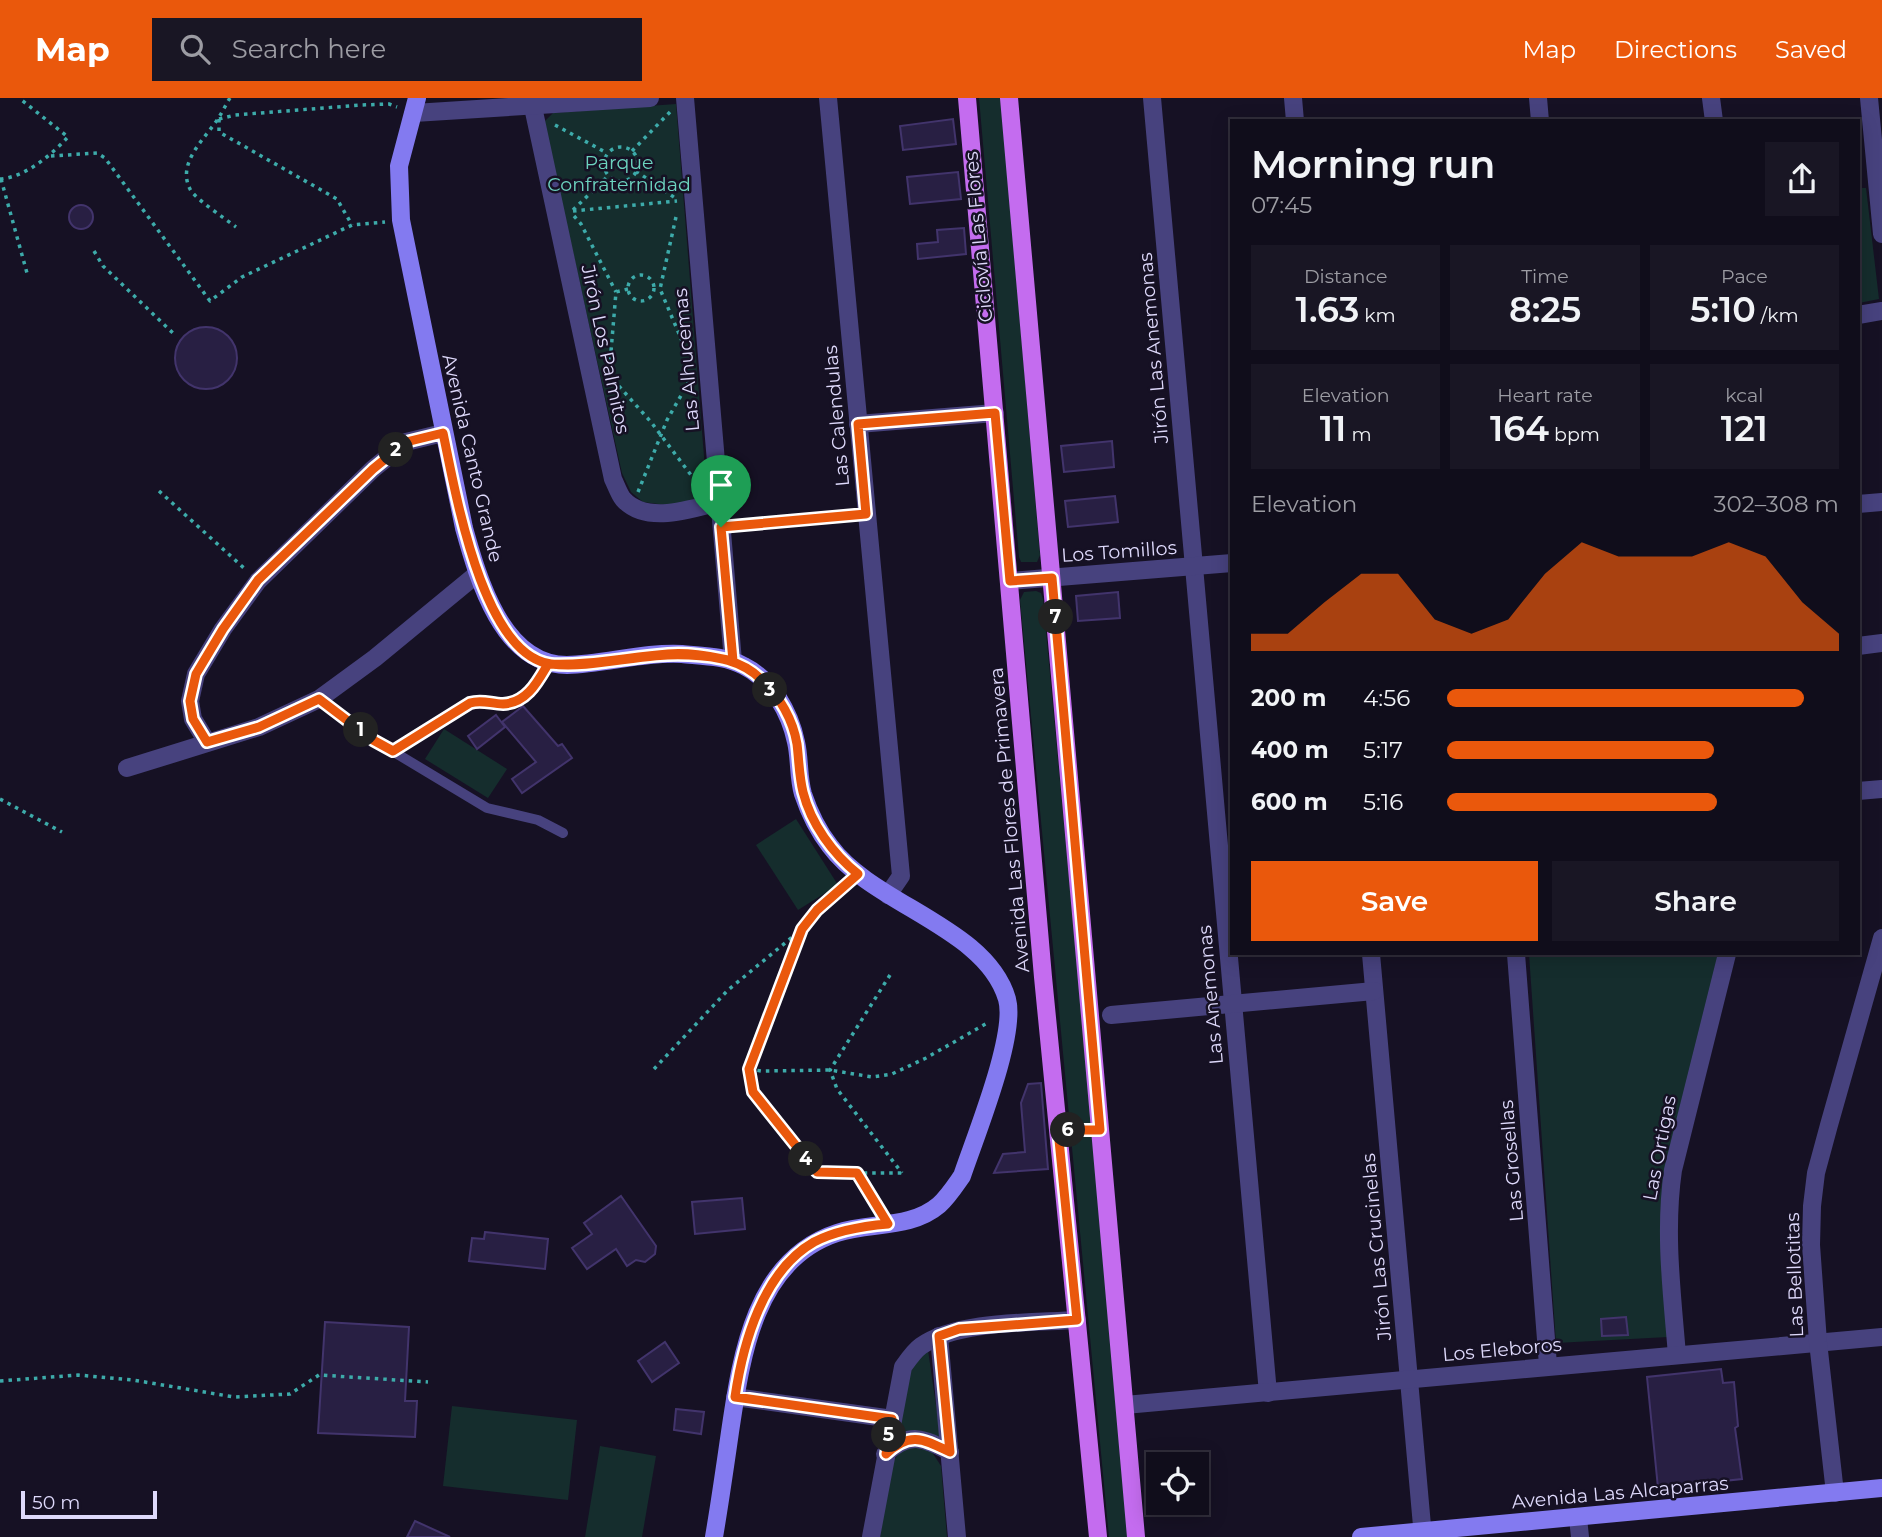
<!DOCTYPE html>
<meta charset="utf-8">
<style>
body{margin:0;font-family:Montserrat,sans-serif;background:#191624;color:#f1f3f6;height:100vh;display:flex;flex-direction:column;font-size:26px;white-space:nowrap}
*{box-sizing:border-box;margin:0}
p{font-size:23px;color:#9c9ca3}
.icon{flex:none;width:38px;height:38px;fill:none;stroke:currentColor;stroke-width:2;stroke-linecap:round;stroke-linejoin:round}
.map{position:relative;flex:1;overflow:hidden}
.panel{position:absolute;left:1230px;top:21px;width:630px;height:836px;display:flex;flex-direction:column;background:#100d1b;border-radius:0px;box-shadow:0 4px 18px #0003,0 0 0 2px #302d3a}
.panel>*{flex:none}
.tools{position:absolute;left:1146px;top:1354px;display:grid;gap:14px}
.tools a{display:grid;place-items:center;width:63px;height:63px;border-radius:0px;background:#100d1b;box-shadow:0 4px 18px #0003,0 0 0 2px #302d3a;font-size:35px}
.scale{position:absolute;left:21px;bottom:18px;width:136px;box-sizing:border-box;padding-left:7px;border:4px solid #ded9fb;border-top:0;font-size:19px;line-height:24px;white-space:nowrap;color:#ded9fb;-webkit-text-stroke:5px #161124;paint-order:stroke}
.pin{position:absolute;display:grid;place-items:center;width:60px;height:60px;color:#fff;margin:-72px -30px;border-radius:50% 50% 50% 0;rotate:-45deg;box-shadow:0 0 7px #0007}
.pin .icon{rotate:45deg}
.km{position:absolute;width:35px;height:35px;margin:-18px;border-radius:50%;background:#222;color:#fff;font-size:19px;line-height:35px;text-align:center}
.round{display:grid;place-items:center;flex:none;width:74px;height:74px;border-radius:0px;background:#191624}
.head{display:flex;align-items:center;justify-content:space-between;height:119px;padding:0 21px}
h1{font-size:38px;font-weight:600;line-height:52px}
.metrics{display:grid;grid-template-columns:repeat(3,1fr);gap:10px;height:119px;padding:7px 21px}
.metrics div{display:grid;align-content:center;border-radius:0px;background:#191624;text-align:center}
.metrics b{font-size:35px;font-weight:600}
.metrics small{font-size:19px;font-weight:400}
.metrics p{font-size:19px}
.chart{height:196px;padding:14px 21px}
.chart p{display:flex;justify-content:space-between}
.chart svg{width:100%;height:126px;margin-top:7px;fill:#ea580c;opacity:.7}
.cta{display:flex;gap:14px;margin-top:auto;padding:14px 21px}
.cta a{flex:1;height:80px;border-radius:0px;background:#ea580c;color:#fff;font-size:28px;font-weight:600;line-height:80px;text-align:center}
.cta a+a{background:#191624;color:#f1f3f6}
ul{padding:0 21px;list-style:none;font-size:23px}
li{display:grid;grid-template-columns:112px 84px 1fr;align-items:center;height:52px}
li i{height:18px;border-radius:9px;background:#ea580c}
header{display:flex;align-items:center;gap:42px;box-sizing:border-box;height:98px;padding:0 35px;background:#ea580c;color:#fff}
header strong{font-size:33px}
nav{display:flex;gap:38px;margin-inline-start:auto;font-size:24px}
.search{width:490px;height:63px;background:#191624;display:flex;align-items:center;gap:18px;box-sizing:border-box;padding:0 24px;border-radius:0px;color:#9c9ca3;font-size:26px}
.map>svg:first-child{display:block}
.green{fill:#152d2d}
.building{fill:#281f43;stroke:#42346c;stroke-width:2}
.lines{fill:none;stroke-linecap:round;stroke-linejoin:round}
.path{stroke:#3dabaa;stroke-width:3.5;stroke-dasharray:3.5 5;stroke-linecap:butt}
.lane{stroke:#47427e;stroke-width:10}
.street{stroke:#47427e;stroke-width:18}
.secondary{stroke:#837af0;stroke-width:18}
.primary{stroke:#c46cef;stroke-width:18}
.route-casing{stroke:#fff;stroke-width:14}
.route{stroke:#ea580c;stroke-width:9}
.labels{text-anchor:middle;stroke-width:5;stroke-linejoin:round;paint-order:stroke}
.park-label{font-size:19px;fill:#6cd3bf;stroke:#161124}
.street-label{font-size:19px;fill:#ded9fb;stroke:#161124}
</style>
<header>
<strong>Map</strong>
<div class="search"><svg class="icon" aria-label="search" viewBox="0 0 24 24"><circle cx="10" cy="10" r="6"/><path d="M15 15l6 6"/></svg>Search here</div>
<nav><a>Map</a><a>Directions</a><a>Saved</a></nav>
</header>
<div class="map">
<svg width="1882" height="1439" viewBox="0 0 1882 1439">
<rect width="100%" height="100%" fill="#161124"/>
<g class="green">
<path d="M979 0H1001L1040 457 1037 464H1021L1019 459Z"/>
<path d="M676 6 707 396 698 403 666 407 643 404 631 394 622 375 544 24 553 15Z"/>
<path d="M1859 90H1866L1879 201 1859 205Z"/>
<path d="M1036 493 1041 495 1043 501 1130 1439H1109L1020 502 1024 494Z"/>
<path d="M444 631 507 671 488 700 425 661Z"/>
<path d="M796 721 838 787 798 812 756 747Z"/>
<path d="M1529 856H1720L1670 1060 1668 1239 1556 1245Z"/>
<path d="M928 1252 941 1342C921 1330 915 1331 894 1340L908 1274Z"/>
<path d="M452 1308 577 1322 568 1402 443 1388Z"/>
<path d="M600 1348 656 1358 642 1439H585Z"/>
<path d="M917 1348 930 1351 941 1368 947 1439H880L890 1369 901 1351Z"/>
</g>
<g class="building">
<path d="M953 21 956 46 903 52 900 28Z"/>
<path d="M958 74 961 101 910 106 907 79Z"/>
<circle cx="81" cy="119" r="12"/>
<path d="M964 130 966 156 918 161 917 146 938 144 937 132Z"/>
<circle cx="206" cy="260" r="31"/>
<path d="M1112 343 1114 369 1064 374 1061 348Z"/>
<path d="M1115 398 1118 424 1068 429 1065 403Z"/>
<path d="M1118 494 1120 520 1078 523 1076 498Z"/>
<path d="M523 608 558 648 562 646 572 660 522 695 512 681 536 664 502 624Z"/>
<path d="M496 617 505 629 477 651 468 638Z"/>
<path d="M1041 985 1048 1071 994 1075 1003 1056 1025 1054 1021 1005 1028 986Z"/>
<path d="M621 1098 656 1148 655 1156 645 1164 636 1162 627 1168 616 1151 587 1171 572 1150 592 1136 584 1125Z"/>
<path d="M742 1100 745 1131 695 1136 692 1104Z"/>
<path d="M485 1134 548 1141 545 1171 469 1163 472 1140 484 1141Z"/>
<path d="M1626 1219 1628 1237 1602 1238 1601 1221Z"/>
<path d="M325 1224 409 1229 405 1303H417L415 1339 318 1335Z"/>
<path d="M665 1244 679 1265 652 1284 638 1263Z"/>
<path d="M1721 1271 1723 1285 1734 1284 1738 1328 1735 1330 1742 1381 1658 1390 1647 1279Z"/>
<path d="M676 1311 704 1314 701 1336 674 1332Z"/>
<path d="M415 1423 450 1439H407Z"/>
</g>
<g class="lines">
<g class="path">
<path d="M230 0C226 6 223 13 219 19 207 39 176 64 190 91 194 100 227 122 236 129"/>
<path d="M219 21 235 17 362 7 389 6 397 9"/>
<path d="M219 21V34L337 101 352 127"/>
<path d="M555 27 607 55"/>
<circle cx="621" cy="66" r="17"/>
<path d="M632 53 670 14"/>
<path d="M51 58 97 55 105 60 210 203 242 179 352 127 385 124"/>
<path d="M636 73 678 102"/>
<path d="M0 81C26 79 51 57 68 39L19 0"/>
<path d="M1 81 27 175"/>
<path d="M573 112 609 77"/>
<path d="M573 113 677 103"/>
<path d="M574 118 581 126 616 194"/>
<path d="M676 119 660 191 688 257"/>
<path d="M94 153 103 168 176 238"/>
<circle cx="641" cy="190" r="13"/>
<path d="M628 191 616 194 609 277 651 324 700 389"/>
<path d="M159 393 245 471"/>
<path d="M638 394 667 322 691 280"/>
<path d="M737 427 852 417"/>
<path d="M0 701 62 734"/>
<path d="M802 831 749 971 753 994 817 1075H902"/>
<path d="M890 877 830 972 837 991 902 1075"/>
<path d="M654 971 728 892 802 831 817 812 846 787"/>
<path d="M749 971 761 973 830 972 872 979 892 976 926 960 989 924"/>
<path d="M857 1075 878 1109"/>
<path d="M0 1283 78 1277 133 1282 234 1299 290 1296 319 1277 428 1284"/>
</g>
<g class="lane">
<path d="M319 601 374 642 487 710 538 722 563 735"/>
<path d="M393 653 470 605C482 601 491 606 503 606 527 605 538 583 548 566"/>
</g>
<g class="street">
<path d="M685 0 733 563"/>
<path d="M828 0 901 778 888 797"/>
<path d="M1152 0 1268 1295"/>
<path d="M1293 0 1295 23"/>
<path d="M1538 0 1540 23"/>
<path d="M1711 0 1714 23"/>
<path d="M1869 0 1882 136"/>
<path d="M533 9 613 381C616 387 619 396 623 401 646 427 691 411 719 404"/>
<path d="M414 15 650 0"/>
<path d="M1858 217 1882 213"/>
<path d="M858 326 995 315"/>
<path d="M1858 406 1882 404"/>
<path d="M1010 483 1232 465"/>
<path d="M1858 548 1882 545"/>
<path d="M207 644 193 621 190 603 196 576 223 531 258 483 373 371 406 344 443 335"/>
<path d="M127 670 259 629 319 601 375 560 477 476"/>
<path d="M1858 693 1882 691"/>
<path d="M1371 856 1423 1439"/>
<path d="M1516 856 1548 1267"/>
<path d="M1111 917 1374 893"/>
<path d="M939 1238 957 1439"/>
<path d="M1677 1257C1672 1195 1664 1134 1673 1072L1727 856"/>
<path d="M735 1299 893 1321"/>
<path d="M1125 1307 1882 1239"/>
<path d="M885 1356C910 1333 923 1340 950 1354"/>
<path d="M1835 1395 1818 1244 1811 1147 1812 1108 1816 1075 1829 1027 1882 840"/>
<path d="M1578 1420 1580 1439"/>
<path d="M871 1439 903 1269C908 1262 914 1253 921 1248 958 1222 1032 1225 1077 1222"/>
</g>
<g class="secondary">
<path d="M417 0 399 68 401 122 464 430C478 480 502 567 567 567 605 566 644 554 682 556 703 558 726 558 744 568 772 582 790 615 796 644 800 661 798 679 803 696 809 714 819 734 830 748 873 807 986 829 1007 901 1017 937 975 1039 962 1078 955 1088 948 1099 939 1107 911 1131 870 1124 837 1135 754 1162 741 1260 730 1334 725 1369 720 1404 714 1439"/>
<path d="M1361 1439 1882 1390"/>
</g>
<g class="primary">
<path d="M967 0 1043 879 1098 1439"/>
<path d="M1009 0 1136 1439"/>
</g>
</g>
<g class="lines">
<defs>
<path id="route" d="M721 429 733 563C712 559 690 554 668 556 628 559 588 568 548 566 538 583 527 605 503 606 491 606 482 601 470 605L393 653 373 642 319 601 259 629 207 644 193 621 190 603 196 576 223 531 258 482 373 371 406 344 443 335C455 391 482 557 551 566 594 571 644 554 689 557 716 558 742 562 762 582 780 599 793 622 797 646 799 662 799 678 803 694 811 726 833 756 858 776L817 812 802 831 749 971 753 994 817 1074 857 1075 888 1126C863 1128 837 1132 814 1144 763 1173 743 1245 735 1299L892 1321 886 1356C910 1333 923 1341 950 1354L939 1238 959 1231 1077 1222 1058 1032H1100L1052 480 1010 483 995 315 858 326 866 416 721 429"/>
</defs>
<use href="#route" class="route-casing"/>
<use href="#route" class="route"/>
</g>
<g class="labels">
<g class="park-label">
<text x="619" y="71">Parque<tspan x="619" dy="22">Confraternidad</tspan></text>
</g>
<g class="street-label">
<text transform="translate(978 139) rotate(-95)" y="7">Ciclovía Las Flores</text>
<text transform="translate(1153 250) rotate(-95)" y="7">Jirón Las Anemonas</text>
<text transform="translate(606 251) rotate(78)" y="7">Jirón Los Palmitos</text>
<text transform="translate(686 262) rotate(-95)" y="7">Las Alhucemas</text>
<text transform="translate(836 318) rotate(-95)" y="7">Las Calendulas</text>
<text transform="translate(473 360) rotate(77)" y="7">Avenida Canto Grande</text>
<text transform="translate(1119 453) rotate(-4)" y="7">Los Tomillos</text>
<text transform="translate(1009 722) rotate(-95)" y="7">Avenida Las Flores de Primavera</text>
<text transform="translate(1210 897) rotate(-95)" y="7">Las Anemonas</text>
<text transform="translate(1659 1050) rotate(-79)" y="7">Las Ortigas</text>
<text transform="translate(1511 1063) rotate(-95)" y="7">Las Grosellas</text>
<text transform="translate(1376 1149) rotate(-95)" y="7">Jirón Las Crucinelas</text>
<text transform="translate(1794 1177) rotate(-92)" y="7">Las Bellotitas</text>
<text transform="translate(1502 1251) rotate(-5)" y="7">Los Eleboros</text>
<text transform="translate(1620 1394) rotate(-5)" y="7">Avenida Las Alcaparras</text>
</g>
</g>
</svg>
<div class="tools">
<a><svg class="icon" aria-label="locate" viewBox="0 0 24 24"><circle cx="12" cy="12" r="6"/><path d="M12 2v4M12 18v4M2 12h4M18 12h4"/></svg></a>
</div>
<div class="scale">50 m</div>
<div class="pin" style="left:721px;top:429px;background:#1e9e55"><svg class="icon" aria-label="arrive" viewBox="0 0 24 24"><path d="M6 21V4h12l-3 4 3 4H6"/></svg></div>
<b class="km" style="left:361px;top:632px">1</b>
<b class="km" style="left:396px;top:352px">2</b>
<b class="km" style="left:770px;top:592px">3</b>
<b class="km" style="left:806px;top:1061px">4</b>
<b class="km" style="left:889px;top:1337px">5</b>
<b class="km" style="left:1068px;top:1032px">6</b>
<b class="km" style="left:1056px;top:519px">7</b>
<section class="panel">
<div class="head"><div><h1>Morning run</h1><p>07:45</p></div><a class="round"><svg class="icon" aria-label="share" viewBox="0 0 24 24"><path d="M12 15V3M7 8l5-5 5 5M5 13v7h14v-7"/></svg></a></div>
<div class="metrics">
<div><p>Distance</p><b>1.63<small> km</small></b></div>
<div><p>Time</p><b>8:25</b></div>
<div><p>Pace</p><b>5:10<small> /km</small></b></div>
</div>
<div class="metrics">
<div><p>Elevation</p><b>11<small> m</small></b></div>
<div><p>Heart rate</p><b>164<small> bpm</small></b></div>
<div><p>kcal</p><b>121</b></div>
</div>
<div class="chart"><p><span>Elevation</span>302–308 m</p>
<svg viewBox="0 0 160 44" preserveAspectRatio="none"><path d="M0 44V38L10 38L20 27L30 17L40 17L50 33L60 38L70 33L80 17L90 6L100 11L110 11L120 11L130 6L140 11L150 27L160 38V44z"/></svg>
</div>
<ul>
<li><b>200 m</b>4:56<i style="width:91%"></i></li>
<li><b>400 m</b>5:17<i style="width:68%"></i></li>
<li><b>600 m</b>5:16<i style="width:69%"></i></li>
</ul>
<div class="cta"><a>Save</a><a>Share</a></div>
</section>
</div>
